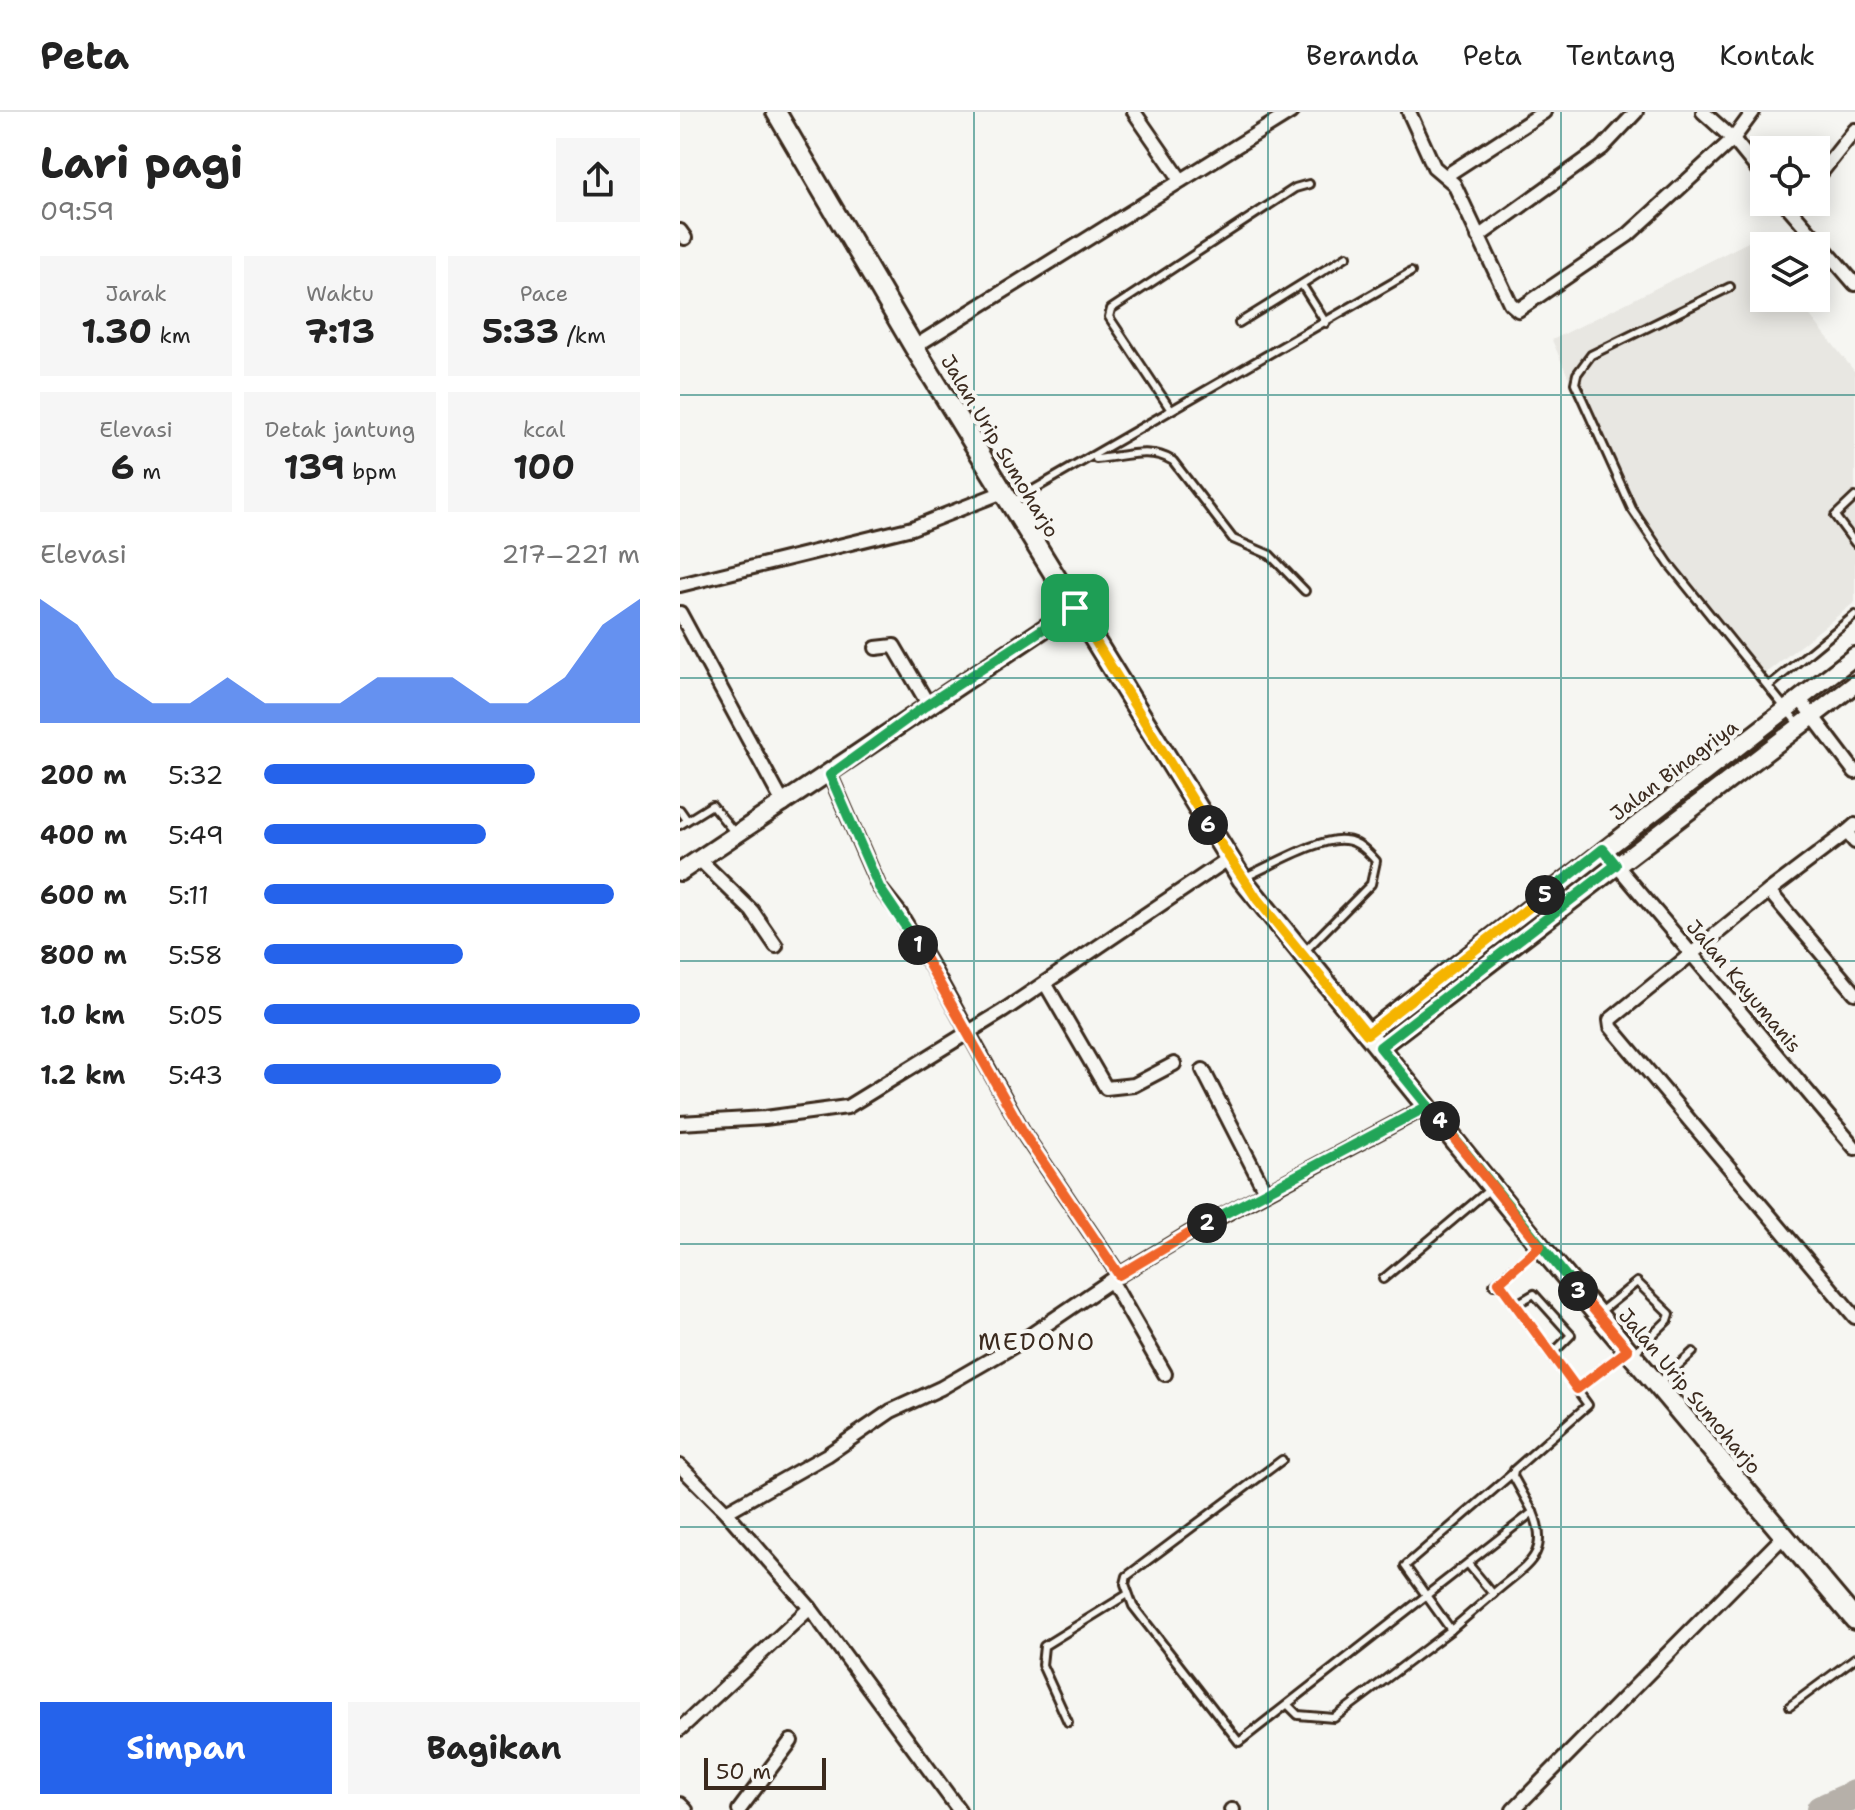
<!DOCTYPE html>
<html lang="id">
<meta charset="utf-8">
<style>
body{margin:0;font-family:"Shantell Sans",sans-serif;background:#f6f6f6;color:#222;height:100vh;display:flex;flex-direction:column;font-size:30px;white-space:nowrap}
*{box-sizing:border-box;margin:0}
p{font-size:26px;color:#767676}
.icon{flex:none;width:44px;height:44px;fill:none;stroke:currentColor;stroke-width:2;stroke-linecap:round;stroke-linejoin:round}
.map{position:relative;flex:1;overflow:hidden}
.side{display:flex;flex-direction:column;background:#fff;width:680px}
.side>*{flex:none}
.fabs{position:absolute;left:1070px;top:24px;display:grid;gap:16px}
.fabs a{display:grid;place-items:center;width:80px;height:80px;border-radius:0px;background:#fff;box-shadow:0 4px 20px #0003;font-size:40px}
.scale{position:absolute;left:24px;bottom:20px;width:122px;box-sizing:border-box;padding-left:8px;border:4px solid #3b2a1e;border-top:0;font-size:22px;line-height:28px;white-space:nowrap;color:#3b2a1e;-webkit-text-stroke:6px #f6f6f2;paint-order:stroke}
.pin{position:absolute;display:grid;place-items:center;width:68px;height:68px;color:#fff;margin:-34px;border-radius:16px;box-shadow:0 4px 12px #0006}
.km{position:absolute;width:40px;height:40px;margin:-20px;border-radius:50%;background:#222;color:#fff;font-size:22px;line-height:40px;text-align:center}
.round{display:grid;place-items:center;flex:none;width:84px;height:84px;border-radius:0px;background:#f6f6f6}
.head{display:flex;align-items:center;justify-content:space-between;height:136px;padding:0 40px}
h1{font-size:44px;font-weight:700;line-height:60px}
.figures{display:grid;grid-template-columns:repeat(3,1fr);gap:12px;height:136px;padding:8px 40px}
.figures div{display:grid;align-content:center;border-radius:0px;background:#f6f6f6;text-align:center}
.figures b{font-size:34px;font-weight:700}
.figures small{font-size:22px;font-weight:400}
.figures p{font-size:22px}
.chart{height:224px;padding:16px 40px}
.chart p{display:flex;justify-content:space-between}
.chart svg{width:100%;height:144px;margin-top:8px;fill:#2563eb;opacity:.7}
.action{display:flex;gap:16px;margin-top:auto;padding:16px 40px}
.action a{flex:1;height:92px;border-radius:0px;background:#2563eb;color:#fff;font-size:32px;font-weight:700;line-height:92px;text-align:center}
.action a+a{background:#f6f6f6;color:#222}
ul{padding:0 40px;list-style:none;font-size:26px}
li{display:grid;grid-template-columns:128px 96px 1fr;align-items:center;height:60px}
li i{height:20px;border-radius:10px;background:#2563eb}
header{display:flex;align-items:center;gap:48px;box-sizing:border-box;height:112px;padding:0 40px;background:#fff;border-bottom:2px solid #e0e0e0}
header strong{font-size:38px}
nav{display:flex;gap:44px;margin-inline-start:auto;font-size:28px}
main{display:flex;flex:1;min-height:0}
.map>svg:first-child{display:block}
.built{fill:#e8e7e2}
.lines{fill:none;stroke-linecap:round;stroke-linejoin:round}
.river{stroke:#b6b0a9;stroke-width:30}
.service-casing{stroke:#3b2a1e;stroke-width:12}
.minor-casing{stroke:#3b2a1e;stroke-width:18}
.tertiary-casing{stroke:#3b2a1e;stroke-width:22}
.secondary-casing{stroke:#3b2a1e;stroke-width:24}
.service{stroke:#f6f6f2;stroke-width:6}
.minor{stroke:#f6f6f2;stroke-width:12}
.tertiary{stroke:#f6f6f2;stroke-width:16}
.secondary{stroke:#f6f6f2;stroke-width:18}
.split-1-casing{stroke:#fff;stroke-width:16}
.split-2-casing{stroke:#fff;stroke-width:16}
.split-3-casing{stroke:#fff;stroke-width:16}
.split-4-casing{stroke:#fff;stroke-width:16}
.split-5-casing{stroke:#fff;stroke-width:16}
.split-6-casing{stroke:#fff;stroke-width:16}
.split-7-casing{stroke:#fff;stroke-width:16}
.split-1{stroke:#22a559;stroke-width:10}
.split-2{stroke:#f0652b;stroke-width:10}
.split-3{stroke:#22a559;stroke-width:10}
.split-4{stroke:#f0652b;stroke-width:10}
.split-5{stroke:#22a559;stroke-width:10}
.split-6{stroke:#f5b400;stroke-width:10}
.split-7{stroke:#f5b400;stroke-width:10}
.grid{fill:none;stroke:#0f766e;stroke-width:2;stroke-opacity:0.55}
.labels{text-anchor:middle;stroke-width:8;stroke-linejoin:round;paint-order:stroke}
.street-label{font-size:20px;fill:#3b2a1e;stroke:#f6f6f2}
.quarter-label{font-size:24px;letter-spacing:2px;fill:#3b2a1e;stroke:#f6f6f2}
</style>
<header>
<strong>Peta</strong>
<nav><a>Beranda</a><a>Peta</a><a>Tentang</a><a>Kontak</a></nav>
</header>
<main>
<section class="side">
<div class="head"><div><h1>Lari pagi</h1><p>09:59</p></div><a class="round"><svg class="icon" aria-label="share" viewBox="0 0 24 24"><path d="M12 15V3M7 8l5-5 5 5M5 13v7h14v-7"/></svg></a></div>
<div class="figures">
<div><p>Jarak</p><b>1.30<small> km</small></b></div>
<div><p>Waktu</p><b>7:13</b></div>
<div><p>Pace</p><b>5:33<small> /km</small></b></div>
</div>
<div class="figures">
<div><p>Elevasi</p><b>6<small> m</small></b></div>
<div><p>Detak jantung</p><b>139<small> bpm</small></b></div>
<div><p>kcal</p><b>100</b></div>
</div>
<div class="chart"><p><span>Elevasi</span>217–221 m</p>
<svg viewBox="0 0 160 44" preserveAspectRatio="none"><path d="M0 44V6L10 14L20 30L30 38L40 38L50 30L60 38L70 38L80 38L90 30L100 30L110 30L120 38L130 38L140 30L150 14L160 6V44z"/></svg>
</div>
<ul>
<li><b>200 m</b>5:32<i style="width:72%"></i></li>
<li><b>400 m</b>5:49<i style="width:59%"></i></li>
<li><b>600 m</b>5:11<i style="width:93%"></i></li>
<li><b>800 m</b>5:58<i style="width:53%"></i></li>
<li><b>1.0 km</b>5:05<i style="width:100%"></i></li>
<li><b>1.2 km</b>5:43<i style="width:63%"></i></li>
</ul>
<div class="action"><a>Simpan</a><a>Bagikan</a></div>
</section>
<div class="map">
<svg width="1175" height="1698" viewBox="0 0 1175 1698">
<rect width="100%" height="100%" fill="#f6f6f2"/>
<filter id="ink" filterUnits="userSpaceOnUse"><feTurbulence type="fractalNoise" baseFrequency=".0125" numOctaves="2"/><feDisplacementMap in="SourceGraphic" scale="16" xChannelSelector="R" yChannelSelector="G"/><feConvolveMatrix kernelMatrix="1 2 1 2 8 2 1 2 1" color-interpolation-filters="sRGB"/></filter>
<g filter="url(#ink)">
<path class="built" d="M1070 129 1084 146V186H1116L1175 260V490L1077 568 954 415 872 228Z"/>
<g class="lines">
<path class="river" d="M1141 1698 1175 1683"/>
<defs>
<g id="service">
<path d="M622 173 646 211"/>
<path d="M1050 175 911 243 897 262 895 271 952 397 989 452 1119 613"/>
<path d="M559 211 667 144"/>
<path d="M491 298 429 205 431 197 615 76 629 72"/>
<path d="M416 347C443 345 469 334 493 349L553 427 590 443 625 479"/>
<path d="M1175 385 1155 404 1175 431"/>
<path d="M332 390 731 160"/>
<path d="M1090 573 1175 503"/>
<path d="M0 698 7 708"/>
<path d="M0 713 32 693 54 720"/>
<path d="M565 765C589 755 641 724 665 728 678 729 688 740 696 749L691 772 624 840"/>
<path d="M703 1167 810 1077"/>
<path d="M814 1173 857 1136"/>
<path d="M835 1193 854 1182 891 1223 872 1242"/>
<path d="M920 1200 957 1170 990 1202 988 1208 954 1241"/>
<path d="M980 1270 1013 1240"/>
<path d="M897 1277 945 1240"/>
<path d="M602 1348 447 1464 445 1472 453 1494 559 1630 853 1400 833 1364 834 1358 908 1293 819 1170"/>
<path d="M813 1482C844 1454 872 1445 853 1400"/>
<path d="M771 1518 813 1482 788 1452"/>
<path d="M608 1593 618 1603 654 1606 771 1518 725 1454 833 1361"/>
<path d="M1110 1594 1175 1546"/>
<path d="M388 1610 362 1553 364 1534 448 1482"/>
</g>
<g id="minor">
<path d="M454 0 501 68"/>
<path d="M729 0 754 55 774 72 830 191 838 198 948 123 1053 27 1073 0"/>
<path d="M1023 0 1053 27 1084 65"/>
<path d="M767 63 864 0"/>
<path d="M1136 67 1175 18"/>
<path d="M1104 90 1175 172"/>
<path d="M0 119 5 126"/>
<path d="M798 125 922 36 956 0"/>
<path d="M234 235 611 0"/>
<path d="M0 473 232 416 323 380"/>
<path d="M0 501 104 693"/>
<path d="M196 536 214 534 248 592"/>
<path d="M1119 586 1175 660"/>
<path d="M150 663 199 775 219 800 255 860 346 1025 439 1163"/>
<path d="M1175 713 1167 720 1175 730"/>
<path d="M1167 720 1089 779 1175 881"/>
<path d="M923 737 1175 1036"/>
<path d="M20 748 72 799 96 834"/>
<path d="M1089 779 930 908 931 915 1175 1205"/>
<path d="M365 871 426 976 454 973 494 952"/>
<path d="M523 958 585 1079"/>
<path d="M0 1011 85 1006 167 995 323 899 548 747"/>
<path d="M432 1170 485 1262"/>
<path d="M0 1354 46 1400 130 1496 279 1698"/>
<path d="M46 1400 147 1343 211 1299 261 1276 339 1231 439 1163 508 1122 748 994"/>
<path d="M0 1617 130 1496"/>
<path d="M0 1692 6 1698"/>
<path d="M59 1698 111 1629"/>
<path d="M551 1698H553"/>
<path d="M833 1698 1102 1426"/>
</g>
<g id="tertiary">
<path d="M0 760 395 496"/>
<path d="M687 922 1175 544"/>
<path d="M700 935 1175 572"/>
</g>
<path id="secondary" d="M96 0 234 235 562 767 860 1134 1175 1508"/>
</defs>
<use href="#service" class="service-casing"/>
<use href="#minor" class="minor-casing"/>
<use href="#tertiary" class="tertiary-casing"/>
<use href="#secondary" class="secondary-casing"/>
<use href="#service" class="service"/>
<use href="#minor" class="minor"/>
<use href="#tertiary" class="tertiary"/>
<use href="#secondary" class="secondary"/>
</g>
</g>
<g class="lines" filter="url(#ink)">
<defs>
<path id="split-1" d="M238 833 199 775 150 663 248 592 395 496"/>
<path id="split-2" d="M238 833 346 1025 439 1163 527 1111"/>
<path id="split-3" d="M527 1111 748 994 898 1179"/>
<path id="split-4" d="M760 1009 860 1134 819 1170 897 1277 948 1238 898 1179"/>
<path id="split-5" d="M760 1009 700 935 936 753 923 737 865 783"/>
<path id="split-6" d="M528 713 577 787 687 922 865 783"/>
<path id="split-7" d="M395 496 528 713"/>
</defs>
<use href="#split-1" class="split-1-casing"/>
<use href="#split-2" class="split-2-casing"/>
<use href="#split-3" class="split-3-casing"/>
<use href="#split-4" class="split-4-casing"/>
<use href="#split-5" class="split-5-casing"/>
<use href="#split-6" class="split-6-casing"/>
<use href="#split-7" class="split-7-casing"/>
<use href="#split-1" class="split-1"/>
<use href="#split-2" class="split-2"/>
<use href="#split-3" class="split-3"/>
<use href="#split-4" class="split-4"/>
<use href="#split-5" class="split-5"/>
<use href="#split-6" class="split-6"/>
<use href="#split-7" class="split-7"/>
</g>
<path class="grid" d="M294 0V1698M588 0V1698M881 0V1698M0 283H1175M0 566H1175M0 849H1175M0 1132H1175M0 1415H1175"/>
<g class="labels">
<g class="street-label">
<text transform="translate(320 334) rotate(59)" y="7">Jalan Urip Sumoharjo</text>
<text transform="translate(994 658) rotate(-37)" y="7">Jalan Binagriya</text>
<text transform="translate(1064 874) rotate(50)" y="7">Jalan Kayumanis</text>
<text transform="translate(1010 1279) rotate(50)" y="7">Jalan Urip Sumoharjo</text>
</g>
<g class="quarter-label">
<text x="357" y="1238">MEDONO</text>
</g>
</g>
</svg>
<div class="fabs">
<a><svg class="icon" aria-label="locate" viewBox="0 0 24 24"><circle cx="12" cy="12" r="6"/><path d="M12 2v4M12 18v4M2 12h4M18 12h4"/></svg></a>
<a><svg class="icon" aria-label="layers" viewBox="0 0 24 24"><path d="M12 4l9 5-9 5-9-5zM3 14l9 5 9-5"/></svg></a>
</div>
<div class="scale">50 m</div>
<div class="pin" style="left:395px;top:496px;background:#1e9e55"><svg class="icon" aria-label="arrive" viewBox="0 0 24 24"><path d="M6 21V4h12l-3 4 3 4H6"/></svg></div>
<b class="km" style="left:238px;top:833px">1</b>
<b class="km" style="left:527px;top:1111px">2</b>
<b class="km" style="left:898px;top:1179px">3</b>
<b class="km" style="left:760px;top:1009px">4</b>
<b class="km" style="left:865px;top:783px">5</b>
<b class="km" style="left:528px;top:713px">6</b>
</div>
</main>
